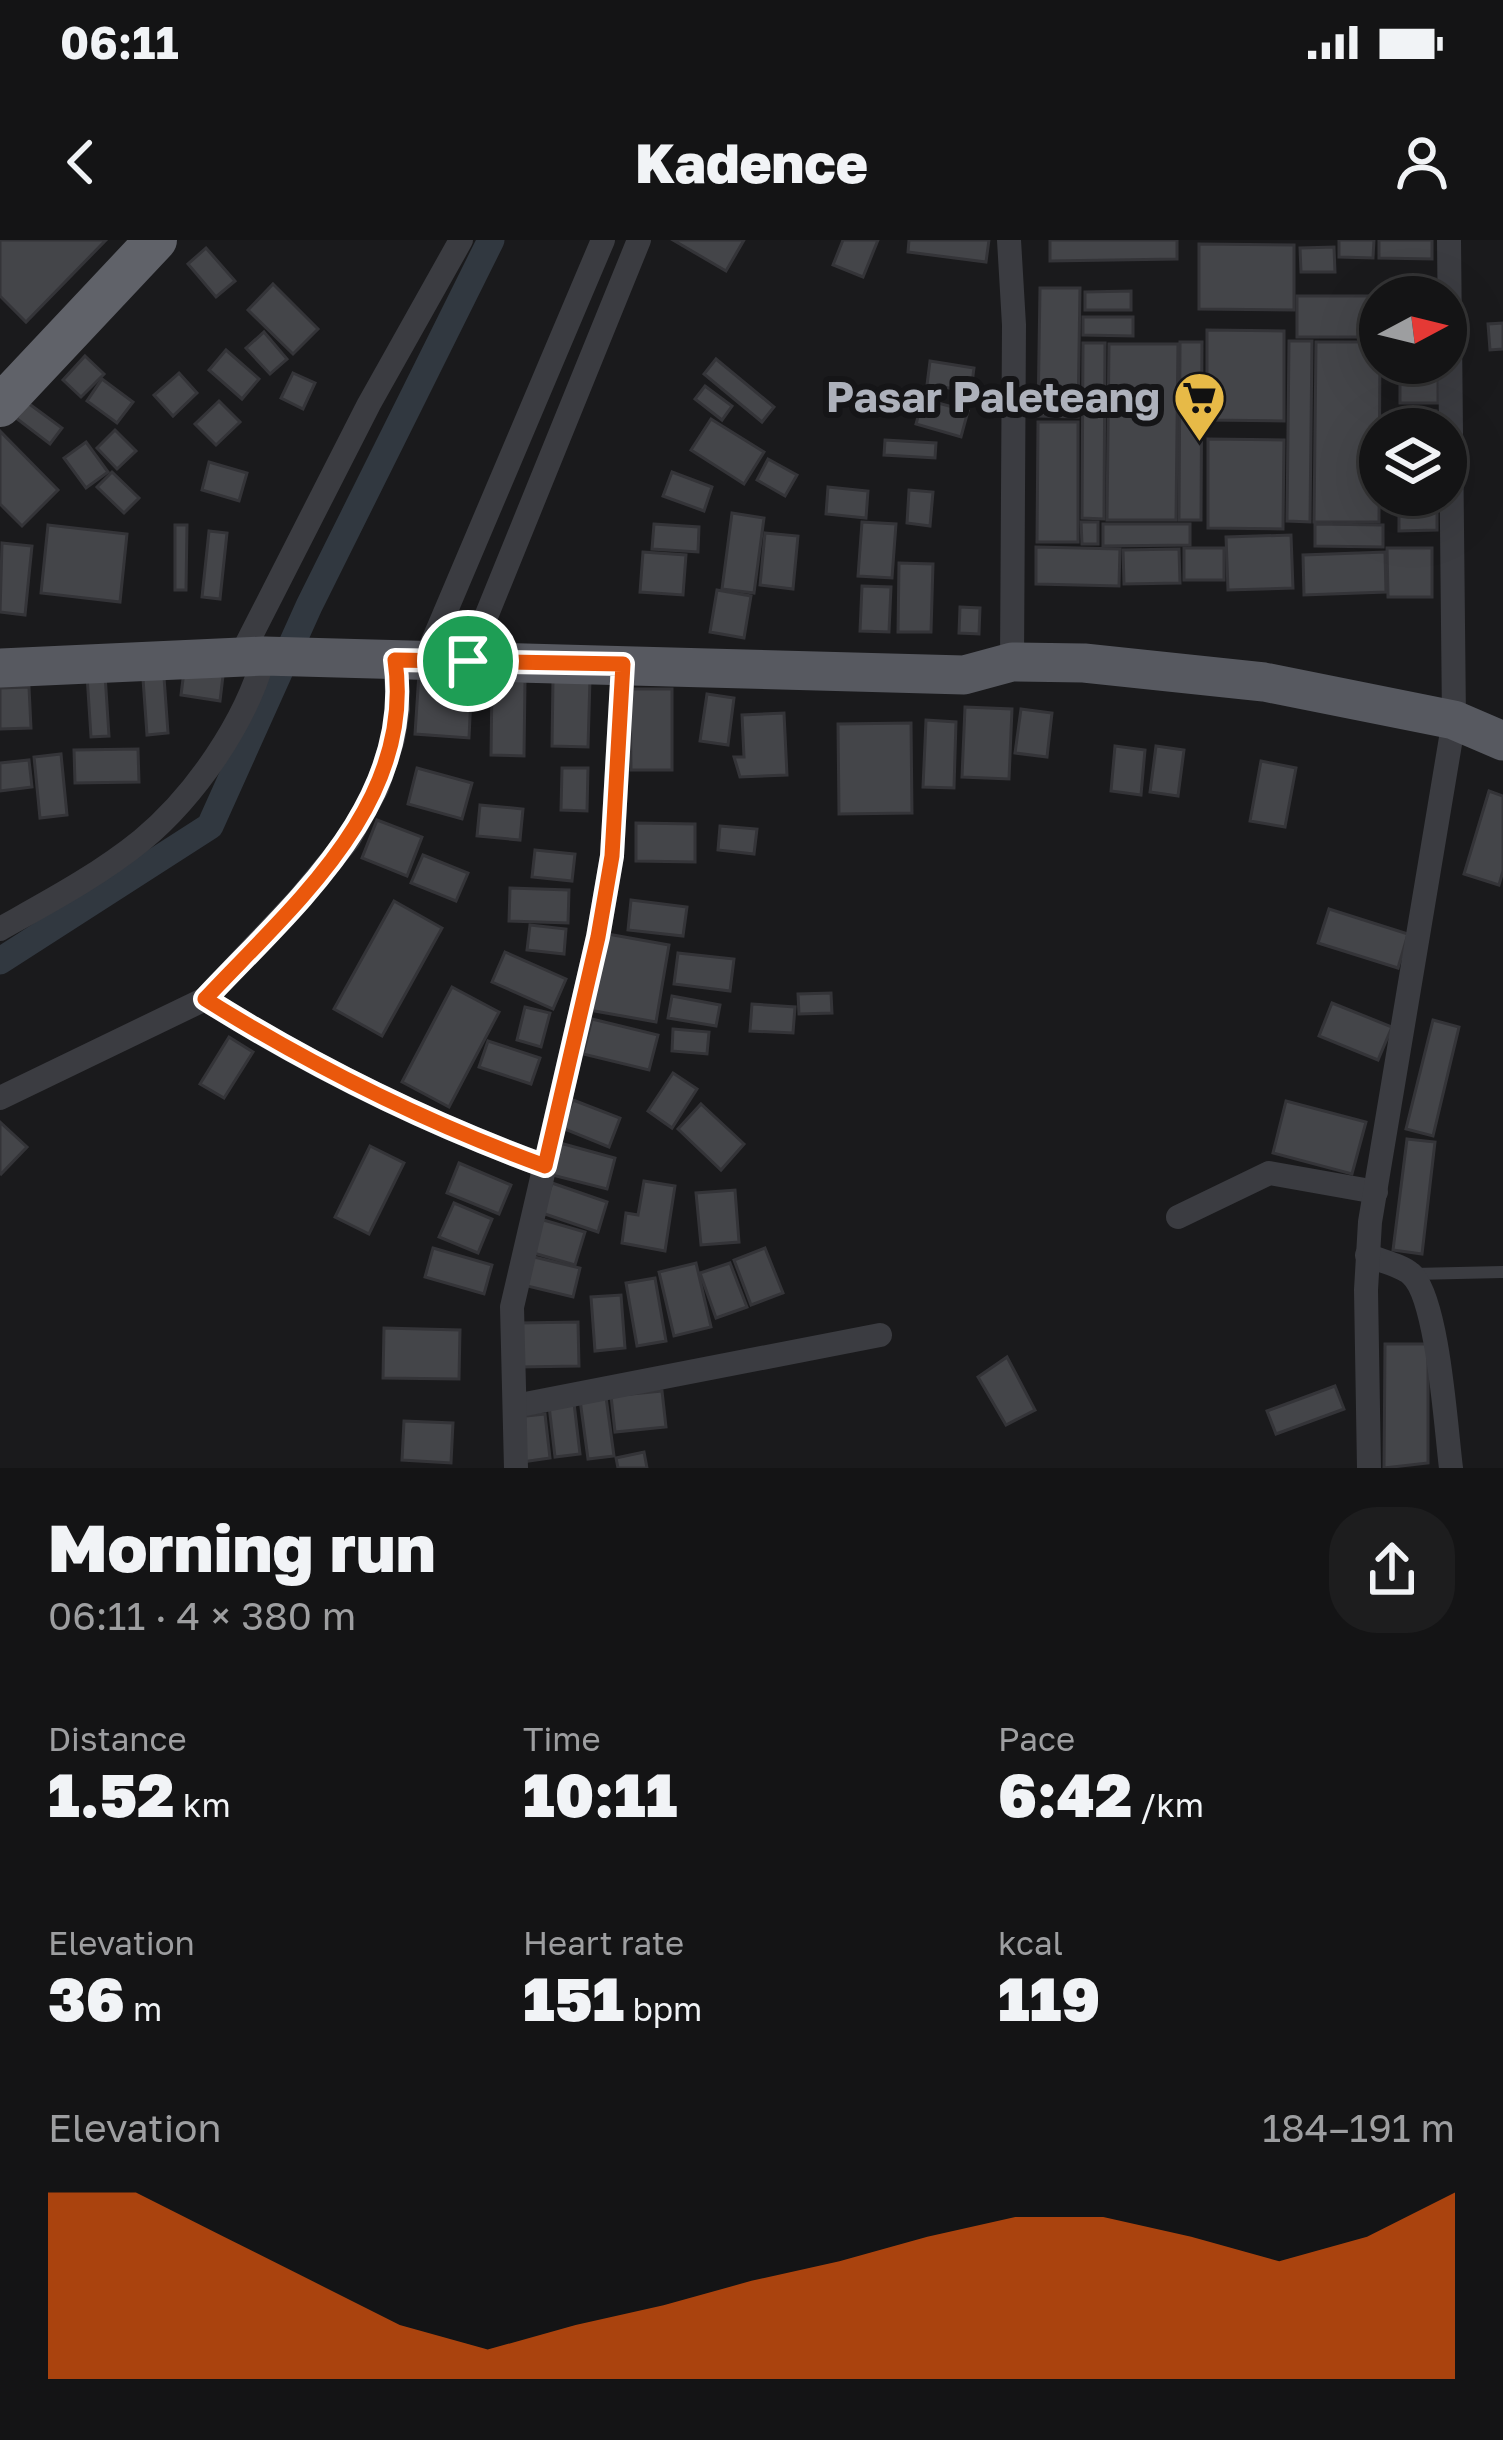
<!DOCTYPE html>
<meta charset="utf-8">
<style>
body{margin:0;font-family:"Golos Text",sans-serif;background:#1d1d1e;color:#f1f3f6;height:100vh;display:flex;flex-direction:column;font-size:45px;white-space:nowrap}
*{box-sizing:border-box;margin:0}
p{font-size:39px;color:#9d9ea0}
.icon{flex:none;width:66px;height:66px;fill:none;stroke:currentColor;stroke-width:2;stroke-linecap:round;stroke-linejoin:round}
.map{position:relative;height:1228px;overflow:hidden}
.panel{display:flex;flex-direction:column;background:#141415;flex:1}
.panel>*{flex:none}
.needle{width:78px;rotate:83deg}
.controls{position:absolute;left:1359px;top:36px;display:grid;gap:24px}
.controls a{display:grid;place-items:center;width:108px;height:108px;border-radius:50%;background:#141415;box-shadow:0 12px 48px #0002,0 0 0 3px #333334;font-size:60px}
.pin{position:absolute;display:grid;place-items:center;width:102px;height:102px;color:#fff;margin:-51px;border:6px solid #fff;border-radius:50%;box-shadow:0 3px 12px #0007}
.round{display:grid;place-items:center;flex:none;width:126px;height:126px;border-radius:48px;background:#1d1d1e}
.overview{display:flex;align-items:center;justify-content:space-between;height:204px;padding:0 48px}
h1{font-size:66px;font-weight:800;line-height:90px}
.figures{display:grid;grid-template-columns:repeat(3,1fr);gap:18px;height:204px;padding:12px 48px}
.figures div{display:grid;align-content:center}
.figures b{font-size:60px;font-weight:800}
.figures small{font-size:33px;font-weight:400}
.figures p{font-size:33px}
.chart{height:336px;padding:24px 48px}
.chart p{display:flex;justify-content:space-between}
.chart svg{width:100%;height:216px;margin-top:12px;fill:#ea580c;opacity:.7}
.status{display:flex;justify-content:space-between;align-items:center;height:84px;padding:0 60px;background:#141415;direction:ltr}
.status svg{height:33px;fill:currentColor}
header{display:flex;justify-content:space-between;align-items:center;height:156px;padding:0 48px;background:#141415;font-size:54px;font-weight:800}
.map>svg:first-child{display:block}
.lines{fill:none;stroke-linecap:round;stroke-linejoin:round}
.canal{stroke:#313840;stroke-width:27}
.building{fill:#444549;stroke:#343438;stroke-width:3}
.service{stroke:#3b3c41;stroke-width:12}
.minor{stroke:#3b3c41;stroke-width:24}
.primary{stroke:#575960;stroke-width:39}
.trunk{stroke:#606269;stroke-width:42}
.route-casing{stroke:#fff;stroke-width:24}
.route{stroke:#ea580c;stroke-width:15}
.labels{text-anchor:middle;stroke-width:12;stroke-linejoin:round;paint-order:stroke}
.poi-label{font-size:42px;font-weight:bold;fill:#adb1bb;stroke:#151517;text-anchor:end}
</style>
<div class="status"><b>06:11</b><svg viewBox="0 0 49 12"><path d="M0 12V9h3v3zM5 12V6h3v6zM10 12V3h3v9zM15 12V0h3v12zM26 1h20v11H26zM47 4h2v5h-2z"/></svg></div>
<header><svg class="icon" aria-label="back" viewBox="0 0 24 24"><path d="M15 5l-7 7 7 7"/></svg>Kadence<svg class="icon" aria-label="person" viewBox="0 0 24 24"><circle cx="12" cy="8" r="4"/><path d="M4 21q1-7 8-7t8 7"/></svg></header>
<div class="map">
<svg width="1503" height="1228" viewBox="0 0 1503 1228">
<rect width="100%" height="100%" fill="#1a1a1c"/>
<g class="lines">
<path class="canal" d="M0 721 210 586 309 366 491 0"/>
</g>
<g class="building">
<path d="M0 0H106L26 82 0 56Z"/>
<path d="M673 0H744L726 31Z"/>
<path d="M843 0H878L863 37 833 25Z"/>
<path d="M909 0H989L986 22 908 12Z"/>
<path d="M1050 0H1177V19L1050 21Z"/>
<path d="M1339 0H1374L1373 18 1339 17Z"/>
<path d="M1379 0H1432V19L1379 18Z"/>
<path d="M1199 4 1294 5V70L1199 69Z"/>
<path d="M1334 7 1335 32H1301L1300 8Z"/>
<path d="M206 8 235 41 216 57 188 24Z"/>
<path d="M273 44 318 89 293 114 248 70Z"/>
<path d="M1040 48H1080L1078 177 1038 176Z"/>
<path d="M1131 51V70H1085V52Z"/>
<path d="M1297 56H1380L1379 97H1297Z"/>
<path d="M1083 77H1133V96L1083 95Z"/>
<path d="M1503 83V109L1490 110 1488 84Z"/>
<path d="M1207 90 1284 91V181L1207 180Z"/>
<path d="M264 92 287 119 270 134 246 108Z"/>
<path d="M1289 101H1312L1310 282 1287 281Z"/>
<path d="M1180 102H1202L1201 280H1179Z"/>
<path d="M1316 102H1380L1379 282H1314Z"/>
<path d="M1083 103H1105L1104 279 1082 278Z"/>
<path d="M1109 104H1178L1176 280H1107Z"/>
<path d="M226 110 259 139 242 159 209 130Z"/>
<path d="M85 116 104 134 81 157 63 140Z"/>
<path d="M716 119 774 167 762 182 704 134Z"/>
<path d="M930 121 974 128 971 151 927 145Z"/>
<rect x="1400" y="123" width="38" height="40"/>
<path d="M179 133 197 153 173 176 154 155Z"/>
<path d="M293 133 315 143 303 169 281 158Z"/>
<path d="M102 139 133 162 117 183 87 161Z"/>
<path d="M705 146 732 166 722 180 695 159Z"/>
<path d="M923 159 968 171 961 197 916 184Z"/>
<path d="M219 161 240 182 216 205 195 184Z"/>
<path d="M28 163 62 188 50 204 16 178Z"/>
<rect x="1399" y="171" width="37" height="18"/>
<path d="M711 179 764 212 744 244 691 210Z"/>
<path d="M1038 182H1078V302H1037Z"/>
<path d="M115 190 136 211 117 229 97 208Z"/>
<path d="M0 191 58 250 22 286 0 264Z"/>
<path d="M1208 199 1284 200 1283 289 1208 288Z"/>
<path d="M885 200 936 203 935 218 884 215Z"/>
<path d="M86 202 108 232 86 248 64 218Z"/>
<path d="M768 219 797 235 785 256 757 240Z"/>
<path d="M209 222 247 233 239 261 202 250Z"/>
<path d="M112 232 139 258 124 273 97 247Z"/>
<path d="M672 232 712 247 704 271 663 256Z"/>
<path d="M828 247 868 251 866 278 826 274Z"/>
<path d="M909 250 933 252 930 286 907 283Z"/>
<path d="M1399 255H1437V290L1399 291Z"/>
<path d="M732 273 764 278 754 353 722 349Z"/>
<path d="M862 282 896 284 892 338 858 336Z"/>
<path d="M1081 282H1098V304H1082Z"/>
<path d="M654 284 699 287 698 312 652 309Z"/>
<path d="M1103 284H1190V305L1103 306Z"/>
<path d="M1315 284 1383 285V307L1315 306Z"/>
<path d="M48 285 127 294 120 362 41 353Z"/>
<path d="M175 285H187L186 350H175Z"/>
<path d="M209 291 227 293 220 359 202 357Z"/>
<path d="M765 293 798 296 793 349 760 345Z"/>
<path d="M1291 295 1293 348 1228 350 1226 297Z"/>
<path d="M2 303 32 306 25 375 0 372Z"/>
<path d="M1036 307 1120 309 1119 346 1036 344Z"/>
<rect x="1184" y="308" width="40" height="32"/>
<path d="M1387 308H1432V357H1388Z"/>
<path d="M1179 309 1180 343 1124 344 1123 310Z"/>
<path d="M643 312 686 315 683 355 640 352Z"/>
<path d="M1385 312 1386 352 1304 355 1303 315Z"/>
<path d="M899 323 933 324 931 392H898Z"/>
<path d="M862 346 891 347 889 392 860 391Z"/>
<path d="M717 350 751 356 744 398 710 392Z"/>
<path d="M960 367 980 368 979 394 959 393Z"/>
<path d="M184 431 223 436 220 461 181 455Z"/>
<path d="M419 433 472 436 469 498 415 494Z"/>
<path d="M105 434 109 496 91 497 87 435Z"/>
<path d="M164 437 168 493 147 495 143 439Z"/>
<path d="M553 438 590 439 588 507 552 506Z"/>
<path d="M492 441H525L524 516 491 515Z"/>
<path d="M29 447 31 488 0 489V448Z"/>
<path d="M630 449H672V530H631Z"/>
<path d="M707 454 734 458 728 505 700 501Z"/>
<path d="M965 467 1012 469 1009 539 962 537Z"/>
<path d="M1021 469 1052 473 1047 517 1015 513Z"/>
<path d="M784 473 787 535 740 537 734 517H744L742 475Z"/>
<path d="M926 480 956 482 954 548 923 547Z"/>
<path d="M911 483 912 573 839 574 838 484Z"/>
<path d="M1115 506 1145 510 1141 555 1111 551Z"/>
<path d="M1156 506 1184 510 1178 556 1150 552Z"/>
<path d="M138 509 139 542 75 543 74 510Z"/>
<path d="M61 514 67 575 40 578 34 517Z"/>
<path d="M29 520 32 547 0 551V523Z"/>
<path d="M1261 521 1296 528 1285 587 1250 581Z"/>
<path d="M417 528 472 543 462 579 408 564Z"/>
<path d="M562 528H588L587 571 561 570Z"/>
<path d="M1489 551 1503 556V631L1499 645 1464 634Z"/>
<path d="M480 565 523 569 520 600 477 596Z"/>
<path d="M377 580 422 597 407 636 362 618Z"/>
<path d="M636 583 695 584V622L636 621Z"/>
<path d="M720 586 757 589 754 614 718 610Z"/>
<path d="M535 610 575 614 572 641 532 637Z"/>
<path d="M423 615 468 633 456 661 411 643Z"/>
<path d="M510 648 569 650 568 683 509 681Z"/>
<path d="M631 660 687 667 683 696 628 690Z"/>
<path d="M394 661 442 688 382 796 334 769Z"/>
<path d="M1329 669 1408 694 1398 728 1318 703Z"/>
<path d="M530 685 566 689 564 714 527 710Z"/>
<path d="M602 693 669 705 656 782 589 770Z"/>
<path d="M505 712 566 739 553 769 492 742Z"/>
<path d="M678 713 734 719 730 751 674 744Z"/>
<path d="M452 747 499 772 449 867 402 842Z"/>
<path d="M831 753 832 773 799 774 798 754Z"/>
<path d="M672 756 720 765 716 786 668 778Z"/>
<path d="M1332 763 1392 787 1378 820 1319 796Z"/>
<path d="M752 764 795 767 793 793 750 791Z"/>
<path d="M525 767 550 773 541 807 517 800Z"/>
<path d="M592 779 658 795 649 830 583 814Z"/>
<path d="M1433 780 1459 787 1433 896 1406 889Z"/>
<path d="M673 789 709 792 707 814 672 811Z"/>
<path d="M229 797 253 812 224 858 200 844Z"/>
<path d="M488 801 540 818 531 844 479 827Z"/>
<path d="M673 833 697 849 672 888 648 871Z"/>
<path d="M573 860 620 878 609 907 562 888Z"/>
<path d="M1286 861 1366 882 1352 934 1273 913Z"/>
<path d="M701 864 744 904 721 930 678 889Z"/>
<path d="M0 882 27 907 1 934 0 933Z"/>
<path d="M1407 899 1435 902 1422 1014 1393 1010Z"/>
<path d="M560 903 615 918 607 949 552 935Z"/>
<path d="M370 906 404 923 369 994 335 977Z"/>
<path d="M459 923 511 945 499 974 447 953Z"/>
<path d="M644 941 675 946 665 1011 622 1003 626 973 638 975Z"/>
<path d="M552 943 607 962 598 992 542 973Z"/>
<path d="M735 950 739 1002 701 1005 696 953Z"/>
<path d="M454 963 492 979 478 1013 439 997Z"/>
<path d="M540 979 585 992 575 1025 530 1012Z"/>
<path d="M433 1008 492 1025 484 1054 425 1037Z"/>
<path d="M765 1008 783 1053 751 1065 734 1020Z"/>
<path d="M530 1016 580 1028 573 1057 523 1045Z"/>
<path d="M696 1023 711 1087 674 1096 659 1032Z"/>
<path d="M730 1023 747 1067 716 1078 700 1033Z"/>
<path d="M655 1038 666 1101 637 1106 626 1043Z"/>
<path d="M621 1055 625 1108 595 1111 591 1057Z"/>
<path d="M578 1082 579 1126 520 1127 519 1083Z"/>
<path d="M384 1088 460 1090 459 1139 383 1138Z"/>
<path d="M1385 1104H1428V1223L1384 1228Z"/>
<path d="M1007 1117 1035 1170 1006 1185 978 1137Z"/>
<path d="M1335 1146 1344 1169 1276 1194 1267 1171Z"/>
<path d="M662 1151 666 1187 615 1192 611 1156Z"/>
<path d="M606 1157 614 1216 588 1219 580 1160Z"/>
<path d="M574 1163 580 1214 555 1217 549 1166Z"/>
<path d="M545 1174 550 1218 522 1222 516 1177Z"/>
<path d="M404 1181 453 1183 451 1223 402 1220Z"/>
<path d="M644 1212 647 1228H618L616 1218Z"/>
</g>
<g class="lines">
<path class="service" d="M1413 1034 1503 1032"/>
<g class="minor">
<path d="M1009 0 1014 85 1012 422"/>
<path d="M240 417 369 164 461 0"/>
<path d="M425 420 603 0"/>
<path d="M468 421 639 0"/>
<path d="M0 689C48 662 99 635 142 600 195 556 246 482 264 416"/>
<path d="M205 759C311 826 427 883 545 926"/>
<path d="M0 858 205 759 300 658 349 599 377 548 393 499 398 469 395 420"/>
<path d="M1178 977 1269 933 1376 952"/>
<path d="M1367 1015C1380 1021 1401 1025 1411 1034 1438 1057 1446 1190 1451 1228"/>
<path d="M515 1166 880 1095"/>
<path d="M516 1228 512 1067 598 697 612 616 623 425"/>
<path d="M1369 1228 1366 1050 1370 982 1454 480 1449 0"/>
</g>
<path class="primary" d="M0 428 264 416 964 435 1012 422 1084 423 1264 442 1454 480 1503 501"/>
<path class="trunk" d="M0 166 156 0"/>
</g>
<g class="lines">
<defs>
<path id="route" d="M395 420 623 424 612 616 598 697 545 926C427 883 312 826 205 759 293 665 416 563 395 420Z"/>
</defs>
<use href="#route" class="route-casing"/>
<use href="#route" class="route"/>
</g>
<defs>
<symbol id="supermarket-pin" viewBox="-11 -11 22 30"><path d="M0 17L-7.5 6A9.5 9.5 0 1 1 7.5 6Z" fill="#e7ba47" stroke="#151517"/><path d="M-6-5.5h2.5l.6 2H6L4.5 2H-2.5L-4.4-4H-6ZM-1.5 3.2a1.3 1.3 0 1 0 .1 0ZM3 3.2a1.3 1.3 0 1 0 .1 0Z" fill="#111"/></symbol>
</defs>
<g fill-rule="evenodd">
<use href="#supermarket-pin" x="1170" y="128" width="59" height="81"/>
</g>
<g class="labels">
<g class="poi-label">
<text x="1160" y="172">Pasar Paleteang</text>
</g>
</g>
</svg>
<div class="controls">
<a><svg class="needle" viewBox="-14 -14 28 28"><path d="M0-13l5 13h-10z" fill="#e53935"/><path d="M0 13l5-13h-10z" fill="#9d9ea0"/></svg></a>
<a><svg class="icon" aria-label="layers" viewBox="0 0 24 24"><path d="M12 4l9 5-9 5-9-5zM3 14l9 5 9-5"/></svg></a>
</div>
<div class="pin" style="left:468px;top:421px;background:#1e9e55"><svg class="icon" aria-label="arrive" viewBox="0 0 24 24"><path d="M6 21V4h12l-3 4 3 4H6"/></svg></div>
</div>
<section class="panel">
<div class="overview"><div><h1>Morning run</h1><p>06:11 · 4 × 380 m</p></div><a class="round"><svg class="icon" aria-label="share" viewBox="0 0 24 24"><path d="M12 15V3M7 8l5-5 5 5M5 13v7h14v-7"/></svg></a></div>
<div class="figures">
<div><p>Distance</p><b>1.52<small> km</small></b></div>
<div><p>Time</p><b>10:11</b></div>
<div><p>Pace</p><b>6:42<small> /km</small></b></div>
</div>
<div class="figures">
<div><p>Elevation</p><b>36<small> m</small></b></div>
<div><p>Heart rate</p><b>151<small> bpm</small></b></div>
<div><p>kcal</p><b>119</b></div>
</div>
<div class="chart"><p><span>Elevation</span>184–191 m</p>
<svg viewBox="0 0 160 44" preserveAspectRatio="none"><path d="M0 44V6L10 6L20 15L30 24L40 33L50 38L60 33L70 29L80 24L90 20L100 15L110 11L120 11L130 15L140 20L150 15L160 6V44z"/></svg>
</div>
</section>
